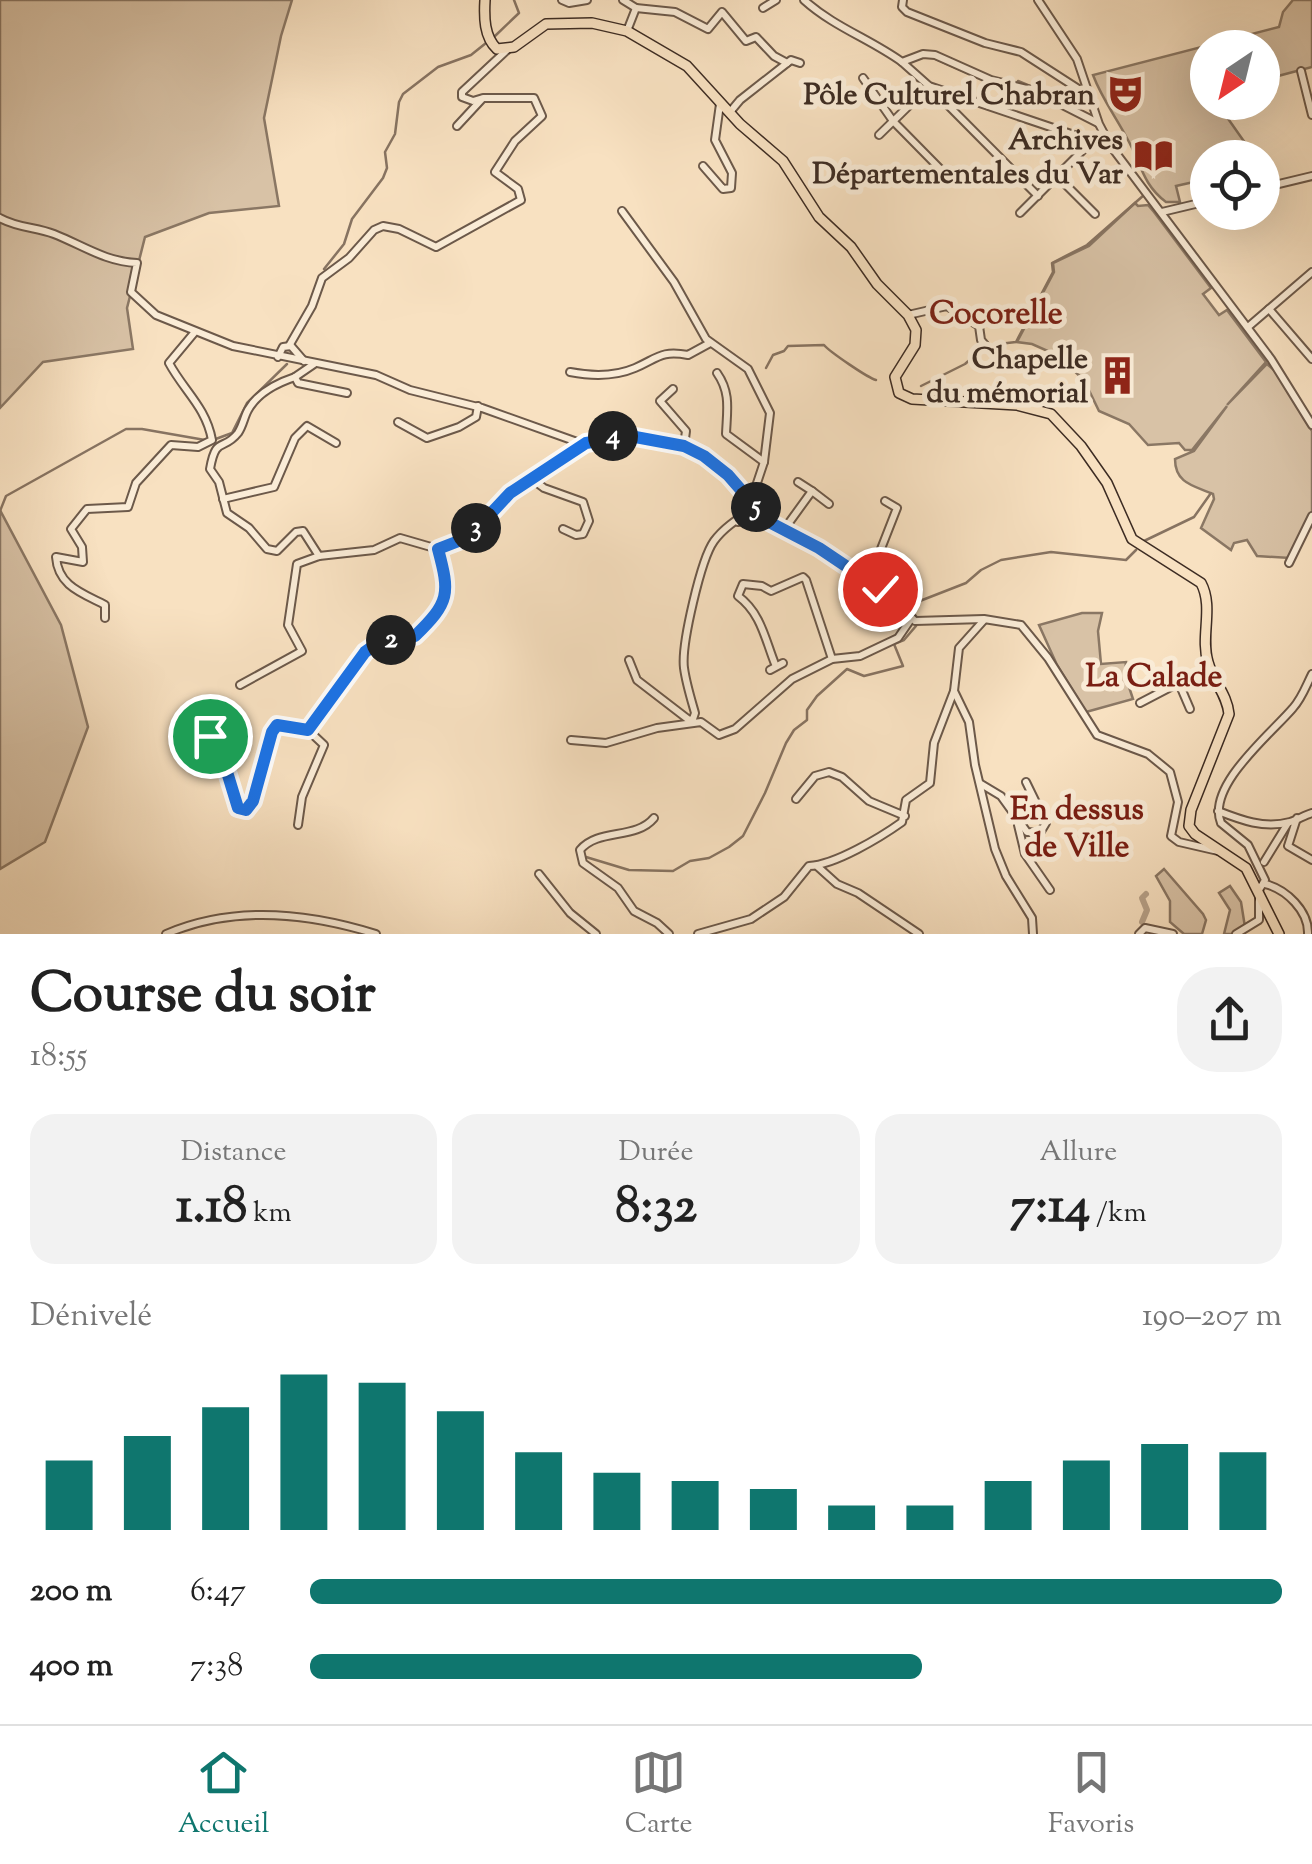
<!DOCTYPE html>
<html lang="fr">
<meta charset="utf-8">
<style>
body{margin:0;font-family:"Sorts Mill Goudy",serif;background:#f2f2f2;color:#222;height:100vh;display:flex;flex-direction:column;font-size:38px;white-space:nowrap}
*{box-sizing:border-box;margin:0}
p{font-size:32px;color:#767676}
.icon{flex:none;width:55px;height:55px;fill:none;stroke:currentColor;stroke-width:2;stroke-linecap:round;stroke-linejoin:round}
.map{position:relative;height:934px;overflow:hidden}
.drawer{display:flex;flex-direction:column;background:#fff;flex:1}
.drawer>*{flex:none}
.needle{width:65px;rotate:215deg}
.tools{position:absolute;left:1190px;top:30px;display:grid;gap:20px}
.tools a{display:grid;place-items:center;width:90px;height:90px;border-radius:50%;background:#fff;box-shadow:0 10px 40px #0002;font-size:50px}
.pin{position:absolute;display:grid;place-items:center;width:85px;height:85px;color:#fff;margin:-42px;border:5px solid #fff;border-radius:50%;box-shadow:0 2px 10px #0007}
.km{position:absolute;width:50px;height:50px;margin:-25px;border-radius:50%;background:#222;color:#fff;font-size:28px;line-height:50px;text-align:center}
.round{display:grid;place-items:center;flex:none;width:105px;height:105px;border-radius:40px;background:#f2f2f2}
.headline{display:flex;align-items:center;justify-content:space-between;height:170px;padding:0 30px}
h1{font-size:55px;font-weight:800;line-height:75px}
.stats{display:grid;grid-template-columns:repeat(3,1fr);gap:15px;height:170px;padding:10px 30px}
.stats div{display:grid;align-content:center;border-radius:25px;background:#f2f2f2;text-align:center}
.stats b{font-size:50px;font-weight:800}
.stats small{font-size:28px;font-weight:400}
.stats p{font-size:28px}
.chart{height:280px;padding:20px 30px}
.chart p{display:flex;justify-content:space-between}
.chart svg{width:100%;height:180px;margin-top:10px;stroke:#0f766e;stroke-width:6}
ul{padding:0 30px;list-style:none;font-size:32px}
li{display:grid;grid-template-columns:160px 120px 1fr;align-items:center;height:75px}
li i{height:25px;border-radius:12px;background:#0f766e}
.menu{display:flex;justify-content:space-around;align-items:center;height:140px;border-top:2px solid #e0e0e0;background:#fff;font-size:28px;color:#767676}
.menu a{display:grid;justify-items:center;gap:5px}
.menu .on{color:#0f766e}
.map>svg:first-child{display:block}
.green{fill:#d8c2a6;stroke:#8a7764;stroke-width:2.5}
.lines{fill:none;stroke-linecap:round;stroke-linejoin:round}
.stream{stroke:#877361;stroke-width:2.5}
.canal{stroke:#b8a38b;stroke-width:6}
.minor-casing{stroke:#6c594a;stroke-width:10}
.major-casing{stroke:#3d2c23;stroke-width:12}
.minor{stroke:#faecd7;stroke-width:6}
.major{stroke:#f8e1c1;stroke-width:9}
.route-casing{stroke:#fff;stroke-width:20}
.route{stroke:#1a73e8;stroke-width:12}
.labels{text-anchor:middle;stroke-width:10;stroke-linejoin:round;paint-order:stroke}
.poi-label{font-size:30px;font-weight:bold;fill:#3d2c23;stroke:#faecd7;text-anchor:end}
.neighbourhood-label{font-size:32px;font-weight:bold;fill:#7a1f14;stroke:#faecd7}
</style>
<div class="map">
<svg width="1312" height="934" viewBox="0 0 1312 934">
<rect width="100%" height="100%" fill="#f8e1c1"/>
<filter id="stains"><feTurbulence type="fractalNoise" baseFrequency=".002" numOctaves="4"/><feColorMatrix values="0 0 0 0 .2 0 0 0 0 .09 0 0 0 0 .02 0 0 0 .5 -.17"/></filter>
<radialGradient id="worn" r=".72"><stop offset=".6" stop-color="#630" stop-opacity="0"/><stop offset="1" stop-color="#630" stop-opacity=".3"/></radialGradient>
<g class="green">
<path d="M0 0H292L281 36 264 118 279 206 209 213 145 237 127 308 133 349 43 362 0 408Z"/>
<path d="M1293 0H1312V67L1263 80 1262 48H1208V102L1217 103 1255 157 1208 158 1207 179 1176 186 1180 202H1166C1143 185 1141 164 1128 140 1116 117 1102 99 1093 75L1279 27 1283 12Z"/>
<path d="M1135 203 1138 206 1148 205 1154 212 1211 288 1203 294 1219 315 1227 310 1266 362 1227 405 1267 364 1275 371 1312 431V513L1290 558 1257 556 1247 540 1234 543 1231 550 1201 528 1214 499 1213 494C1195 486 1175 484 1175 459L1194 451 1227 406 1192 450H1185L1179 443 1148 445 1129 424 1099 411 1084 380 1057 355 1032 344 1017 342 1054 272 1053 263 1089 246Z"/>
<path d="M0 510 61 625 88 727 45 842 0 869Z"/>
<path d="M1082 613H1102L1098 631 1101 664 1126 662 1125 675 1133 699 1086 712 1057 665 1039 625Z"/>
<path d="M1164 869 1203 914 1206 920 1202 934H1184L1170 922V901L1156 876Z"/>
<path d="M1230 886 1241 902 1245 927 1236 934H1224L1230 910 1219 893Z"/>
</g>
<g class="lines">
<g class="stream">
<path d="M495 36 519 13 514 0"/>
<path d="M936 59 970 74"/>
<path d="M1018 81 1035 88"/>
<path d="M324 269 344 244 352 219 383 178 387 168 385 152 395 134 399 102 403 94 438 67 471 55 486 43"/>
<path d="M990 345 1016 342 1053 272 1052 263 1087 245 1144 195"/>
<path d="M766 368 773 355 784 351 788 346 824 345C830 352 868 378 876 380"/>
<path d="M921 386 965 364 983 348"/>
<path d="M213 440 232 433 247 403 287 364"/>
<path d="M0 511 6 496 126 429H142L205 440"/>
<path d="M1144 541 1194 517 1211 493"/>
<path d="M916 616 907 606 966 583 981 570 1001 560 1051 552 1126 560 1136 550"/>
<path d="M586 857 629 870 673 871 690 861 709 858 729 847 743 836 765 793 786 743 794 730 807 720V710L817 696 847 669 864 676 903 666 894 644 904 640 916 626"/>
</g>
<path class="canal" d="M1142 922 1147 910 1142 898 1146 894"/>
<defs>
<g id="minor">
<path d="M562 0 569 3 587 0"/>
<path d="M623 0 636 8"/>
<path d="M804 0C834 27 870 39 902 62L923 54 935 55 991 80 1035 91 1098 123"/>
<path d="M903 0 902 7 907 12 985 43 1021 52 1080 90 1089 92"/>
<path d="M1038 0 1077 59 1099 124 1110 145 1271 359 1312 425"/>
<path d="M763 8 776 0"/>
<path d="M627 31 636 8 675 12 708 29 722 12 746 41 756 37 774 56 787 63"/>
<path d="M902 62 929 86 1092 141"/>
<path d="M1301 71 1312 115"/>
<path d="M863 78 893 121 953 182"/>
<path d="M730 112 740 100 791 60 800 63"/>
<path d="M457 126 482 99"/>
<path d="M879 135 929 86 1038 196"/>
<path d="M703 166 723 189 731 188 732 173 715 140 720 104"/>
<path d="M1058 177 1095 214"/>
<path d="M1262 188 1312 176"/>
<path d="M622 211 674 282 706 339 748 369 770 413 764 462 751 501"/>
<path d="M1162 212 1208 201"/>
<path d="M1020 213 1092 141 1109 145"/>
<path d="M0 218C18 228 36 227 54 234 82 245 106 262 137 263L131 292 156 315 233 346 376 375 410 390 482 408 580 443 630 436 694 450 728 475 769 522 826 552 888 595 915 621 984 619 1021 625 1048 658 1097 735 1148 754 1170 772 1178 802 1171 836 1179 842 1218 851"/>
<path d="M1269 309 1312 359"/>
<path d="M908 315 947 306 979 326 981 340 986 346"/>
<path d="M1248 327 1312 272"/>
<path d="M289 346 312 306 322 278 349 258 374 230 383 226 399 229 436 247 521 200 518 189 495 172 515 141 542 116 534 98H483L473 101 462 97V92L507 50"/>
<path d="M278 357 283 347 291 346 304 361"/>
<path d="M314 364 295 377 298 383 347 393"/>
<path d="M570 372C591 376 614 377 635 368 658 358 661 350 688 355L710 343"/>
<path d="M717 373C731 393 727 410 726 434L764 462"/>
<path d="M295 377C277 383 258 392 248 410 244 417 243 426 238 433 223 452 216 435 210 469L219 482 227 513 249 528 267 549 277 551 296 532 303 531 319 556"/>
<path d="M673 389 660 401 686 431 684 446"/>
<path d="M398 422 427 438 459 427 476 417 478 406"/>
<path d="M532 479 544 488 583 502 589 521 583 534 576 535 563 529"/>
<path d="M798 482 812 491"/>
<path d="M223 499 274 487 295 438 307 426 336 443"/>
<path d="M738 522 764 518"/>
<path d="M783 531 812 491 829 504"/>
<path d="M1289 563 1312 516"/>
<path d="M858 576 877 559 897 508 885 501"/>
<path d="M105 618V605C82 593 58 586 56 557L83 562 82 547 71 529 87 509 128 507 136 483 171 445 198 447 212 440C206 407 184 391 169 363L194 333"/>
<path d="M984 620 959 648 954 691 969 722 975 765 995 849 1006 876 1032 918 1033 934"/>
<path d="M629 660 637 680 689 720 693 719 695 713C691 699 686 683 684 668 681 645 701 559 714 541 725 526 741 517 756 507"/>
<path d="M775 664C765 639 761 613 738 596L743 584 762 586 771 591 803 577 806 580 832 659"/>
<path d="M770 670 783 663"/>
<path d="M1178 681 1190 709"/>
<path d="M240 685 302 651 288 625 297 564 319 556 374 550 400 538 438 549"/>
<path d="M1140 703 1209 667"/>
<path d="M196 714 220 749 238 808 246 809 253 801 272 732 277 725 308 730 365 652 379 642 415 636C450 603 449 593 438 549L469 537 510 493 585 444"/>
<path d="M571 740 606 743 657 728 701 722 719 735 735 729 792 679 832 659 860 656 898 638 911 619"/>
<path d="M981 784 1001 796 1027 832 1040 833 1046 823 1026 782"/>
<path d="M796 799 815 776 829 772 842 777 869 801 905 816"/>
<path d="M1218 811C1241 820 1264 829 1290 822 1297 820 1305 815 1312 813"/>
<path d="M654 818C636 840 598 828 580 850L583 863 618 888 634 911 657 923 669 934"/>
<path d="M1297 818 1288 846 1312 860"/>
<path d="M298 825 302 797 324 745 308 730"/>
<path d="M1018 825 1025 854 1050 890"/>
<path d="M1264 862 1288 823"/>
<path d="M817 866 837 884 858 893 919 934"/>
<path d="M539 874 570 913 596 934"/>
<path d="M1265 884C1286 889 1309 911 1308 934"/>
<path d="M1259 890 1265 880 1248 845 1221 823C1206 786 1271 734 1293 708 1302 698 1306 686 1312 674"/>
<path d="M166 934C233 905 309 913 376 934"/>
<path d="M698 934 751 919 784 897 809 866C835 865 881 837 902 822L906 800 930 783 934 743 954 691"/>
<path d="M1139 934 1145 928 1173 934"/>
<path d="M1236 934 1259 920V899"/>
</g>
<path id="major" d="M485 0C484 17 484 37 497 49L514 47 546 24 592 23 627 31 687 66 740 124 783 161 819 217 851 247 877 284 908 315 916 330 915 345 895 377 899 393 912 399 1017 405 1051 414 1081 446 1107 483 1132 539 1201 583C1214 607 1200 637 1208 662 1213 681 1227 694 1229 714L1191 810 1189 826 1195 834 1246 868 1279 934"/>
</defs>
<use href="#minor" class="minor-casing"/>
<use href="#major" class="major-casing"/>
<use href="#minor" class="minor"/>
<use href="#major" class="major"/>
</g>
<g class="lines">
<defs>
<path id="route" d="M210 736 220 749 238 808 246 810 253 801 272 732 277 725 308 730 365 652 379 642 415 636C450 602 450 594 438 549L469 537 510 493 586 443 630 436 684 446 704 456 728 475 769 522 819 548 880 589"/>
</defs>
<use href="#route" class="route-casing"/>
<use href="#route" class="route"/>
</g>
<defs>
<symbol id="theatre-bare" viewBox="-9 -9 18 18"><path d="M-5-5.5Q0-4 5-5.5V0Q5 5 0 6Q-5 5-5 0ZM-3.3-2.5H-1v1.5H-3.3ZM1-2.5H3.3v1.5H1ZM-2.8 1Q0 5.5 2.8 1Z" fill="#8f2418" stroke="#faecd7" stroke-width="2.5" paint-order="stroke"/></symbol>
<symbol id="library-bare" viewBox="-9 -9 18 18"><path d="M-6-4Q-3-5.5-.7-3.5V5Q-3 3-6 4ZM6-4Q3-5.5 .7-3.5V5Q3 3 6 4Z" fill="#8f2418" stroke="#faecd7" stroke-width="2.5" paint-order="stroke"/></symbol>
<symbol id="building-bare" viewBox="-9 -9 18 18"><path d="M-4-6H4V6H1V3H-1V6H-4ZM-2.5-4.3h1.7v1.8h-1.7ZM.8-4.3h1.7v1.8H.8ZM-2.5-1h1.7V.8h-1.7ZM.8-1h1.7V.8H.8Z" fill="#8f2418" stroke="#faecd7" stroke-width="2.5" paint-order="stroke"/></symbol>
</defs>
<g fill-rule="evenodd">
<use href="#theatre-bare" x="1098" y="66" width="55" height="55"/>
<use href="#library-bare" x="1126" y="128" width="55" height="55"/>
<use href="#building-bare" x="1090" y="348" width="55" height="55"/>
</g>
<g class="labels">
<g class="poi-label">
<text x="1095" y="104">Pôle Culturel Chabran</text>
<text x="1123" y="149">Archives<tspan x="1123" dy="34">Départementales du Var</tspan></text>
<text x="1088" y="368">Chapelle<tspan x="1088" dy="34">du mémorial</tspan></text>
</g>
<g class="neighbourhood-label">
<text x="996" y="323">Cocorelle</text>
<text x="1154" y="686">La Calade</text>
<text x="1077" y="819">En dessus<tspan x="1077" dy="37">de Ville</tspan></text>
</g>
</g>
<rect width="100%" height="100%" filter="url(#stains)"/>
<rect width="100%" height="100%" fill="url(#worn)"/>
</svg>
<div class="tools">
<a><svg class="needle" viewBox="-14 -14 28 28"><path d="M0-13l5 13h-10z" fill="#e53935"/><path d="M0 13l5-13h-10z" fill="#767676"/></svg></a>
<a><svg class="icon" aria-label="locate" viewBox="0 0 24 24"><circle cx="12" cy="12" r="6"/><path d="M12 2v4M12 18v4M2 12h4M18 12h4"/></svg></a>
</div>
<div class="pin" style="left:210px;top:736px;background:#1e9e55"><svg class="icon" aria-label="arrive" viewBox="0 0 24 24"><path d="M6 21V4h12l-3 4 3 4H6"/></svg></div>
<div class="pin" style="left:880px;top:589px;background:#d93025"><svg class="icon" aria-label="check" viewBox="0 0 24 24"><path d="M5 12l5 5 9-10"/></svg></div>
<b class="km" style="left:391px;top:640px">2</b>
<b class="km" style="left:476px;top:528px">3</b>
<b class="km" style="left:613px;top:436px">4</b>
<b class="km" style="left:756px;top:507px">5</b>
</div>
<section class="drawer">
<div class="headline"><div><h1>Course du soir</h1><p>18:55</p></div><a class="round"><svg class="icon" aria-label="share" viewBox="0 0 24 24"><path d="M12 15V3M7 8l5-5 5 5M5 13v7h14v-7"/></svg></a></div>
<div class="stats">
<div><p>Distance</p><b>1.18<small> km</small></b></div>
<div><p>Durée</p><b>8:32</b></div>
<div><p>Allure</p><b>7:14<small> /km</small></b></div>
</div>
<div class="chart"><p><span>Dénivelé</span>190–207 m</p>
<svg viewBox="0 0 160 44" preserveAspectRatio="none"><path d="M5 44V27M15 44V21M25 44V14M35 44V6M45 44V8M55 44V15M65 44V25M75 44V30M85 44V32M95 44V34M105 44V38M115 44V38M125 44V32M135 44V27M145 44V23M155 44V25"/></svg>
</div>
<ul>
<li><b>200 m</b>6:47<i style="width:100%"></i></li>
<li><b>400 m</b>7:38<i style="width:63%"></i></li>
</ul>
</section>
<nav class="menu">
<a class="on"><svg class="icon" aria-label="home" viewBox="0 0 24 24"><path d="M3 11l9-7 9 7M6 9v11h12V9"/></svg>Accueil</a>
<a><svg class="icon" aria-label="map" viewBox="0 0 24 24"><path d="M3 6l6-2 6 2 6-2v14l-6 2-6-2-6 2zM9 4v14M15 6v14"/></svg>Carte</a>
<a><svg class="icon" aria-label="saved" viewBox="0 0 24 24"><path d="M7 4h10v16l-5-4-5 4z"/></svg>Favoris</a>
</nav>
